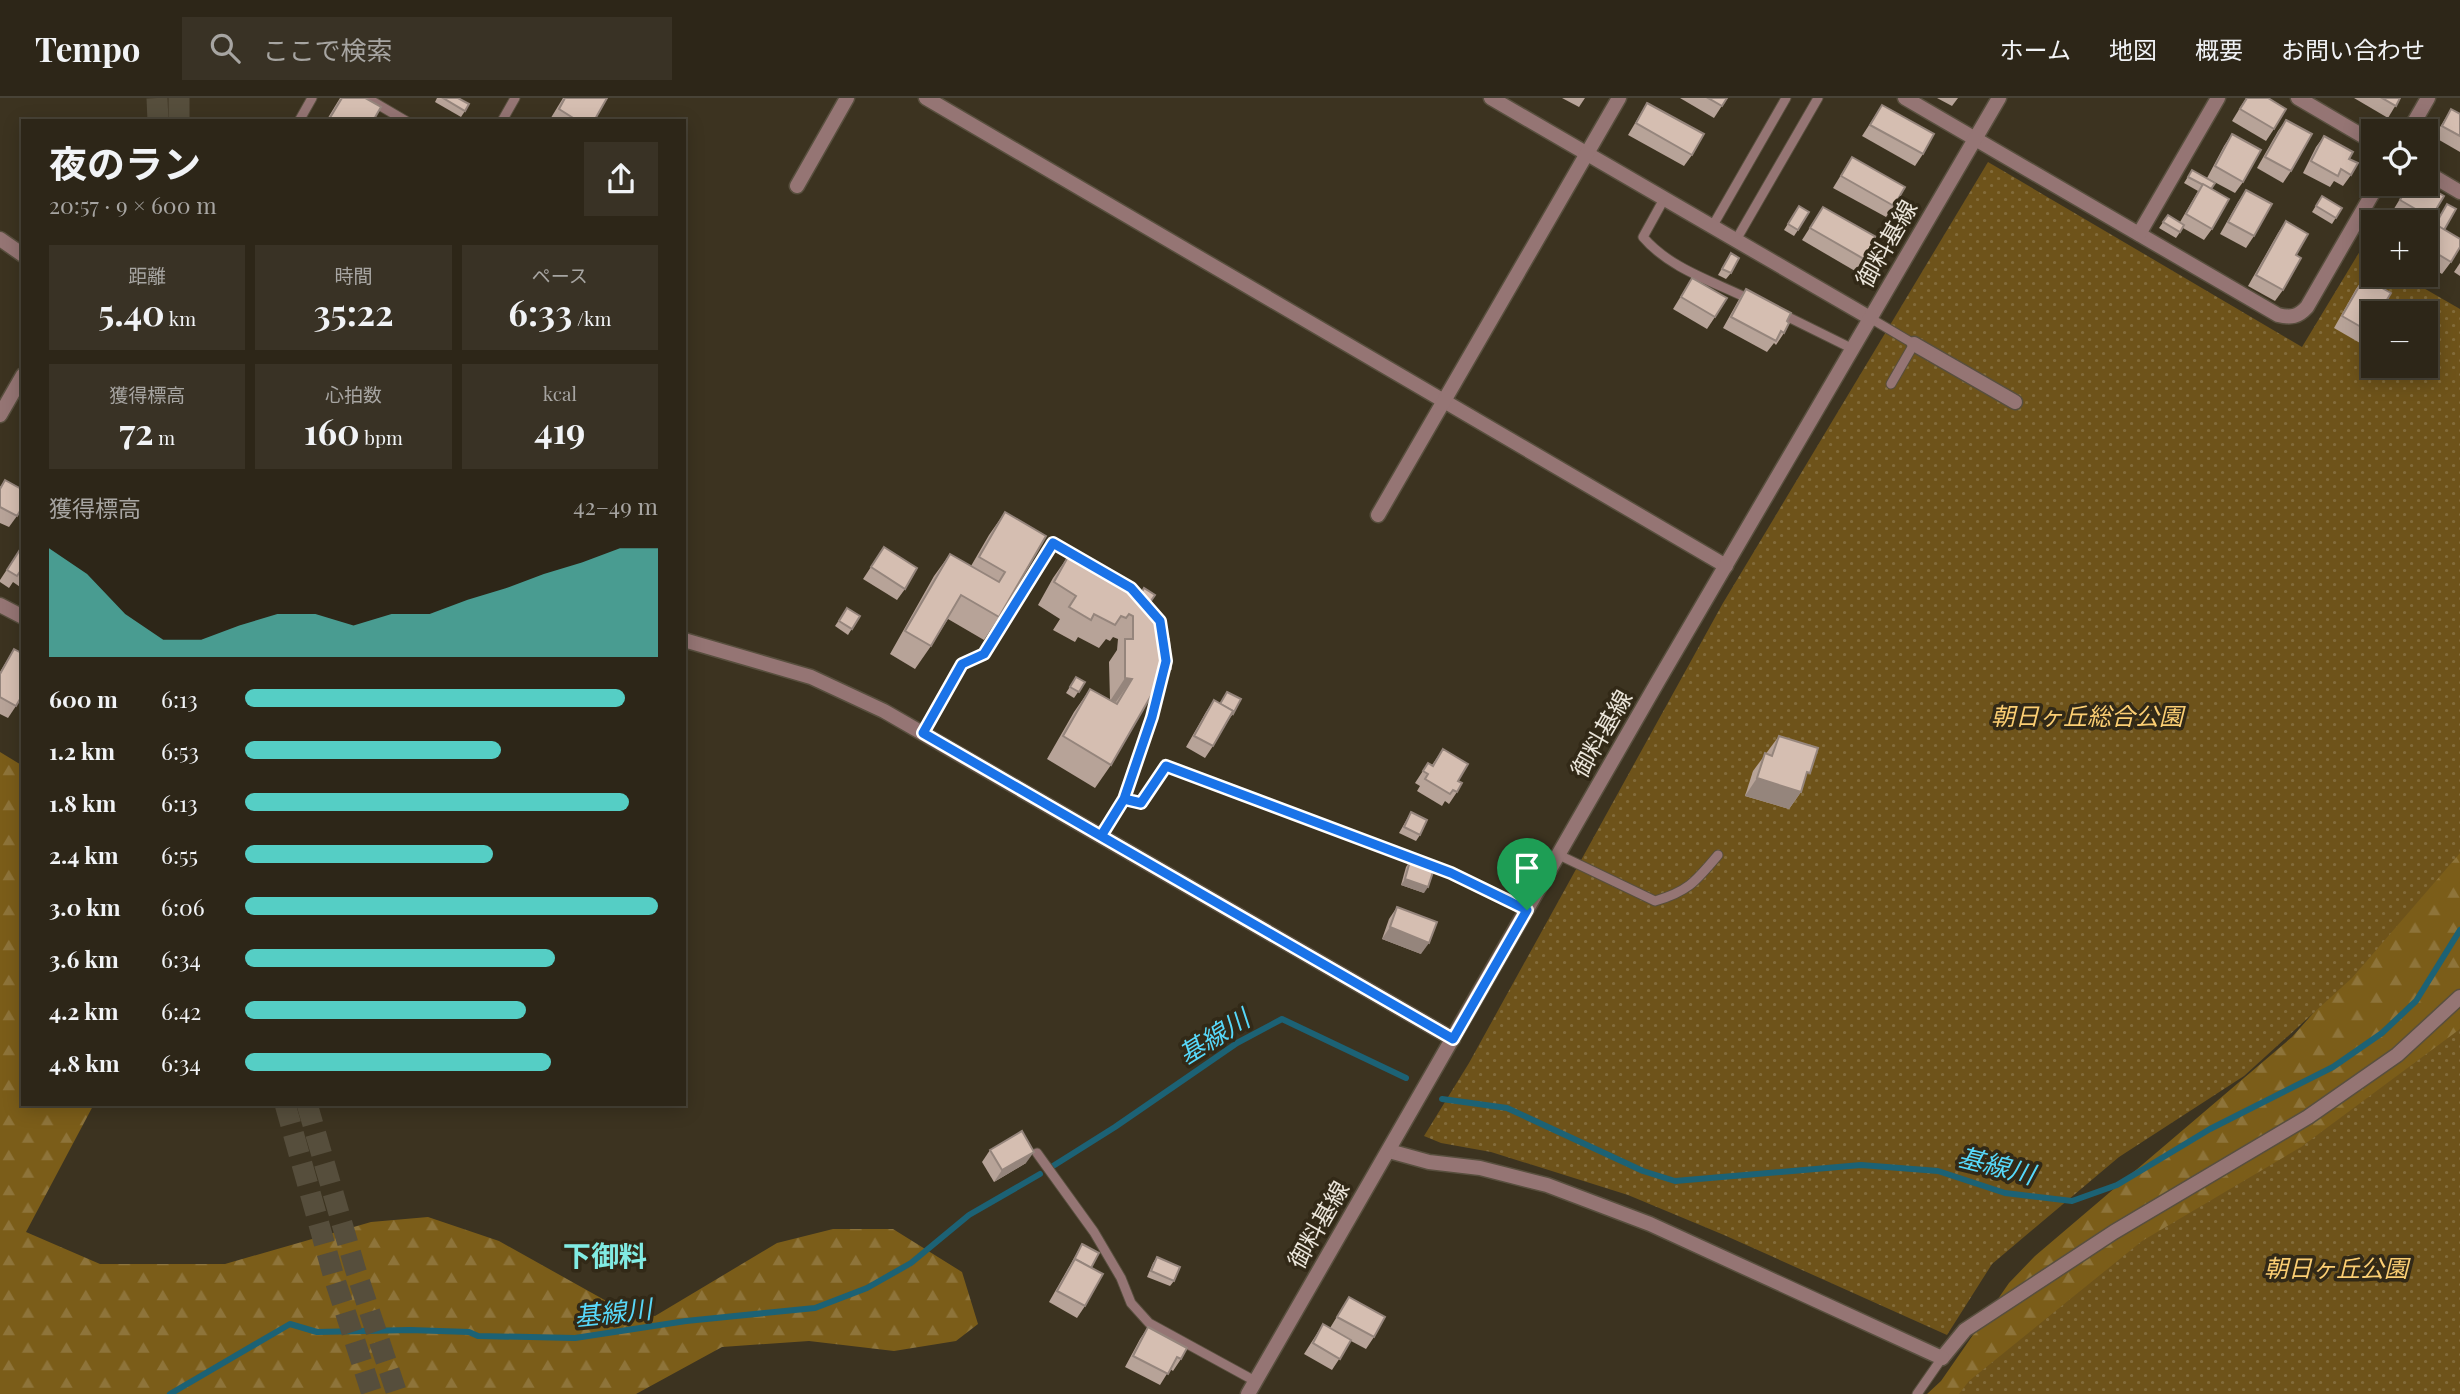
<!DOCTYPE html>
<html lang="ja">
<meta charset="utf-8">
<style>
body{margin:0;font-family:"Playfair Display","Noto Sans JP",serif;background:#393225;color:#f1f3f6;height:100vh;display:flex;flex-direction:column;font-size:26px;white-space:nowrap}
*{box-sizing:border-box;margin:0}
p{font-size:23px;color:#a7a5a2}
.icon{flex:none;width:38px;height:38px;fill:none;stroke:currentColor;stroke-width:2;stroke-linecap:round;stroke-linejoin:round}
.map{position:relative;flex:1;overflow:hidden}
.drawer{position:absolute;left:21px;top:21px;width:665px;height:987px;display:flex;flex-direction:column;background:#2d2618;border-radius:0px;box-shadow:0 4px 18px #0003,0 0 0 2px #484337}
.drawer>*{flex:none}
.controls{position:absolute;left:2361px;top:21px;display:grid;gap:14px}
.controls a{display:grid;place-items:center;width:77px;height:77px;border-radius:0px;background:#2d2618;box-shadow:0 4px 18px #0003,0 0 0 2px #484337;font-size:35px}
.pin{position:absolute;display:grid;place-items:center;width:60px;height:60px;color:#fff;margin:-72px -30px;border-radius:50% 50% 50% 0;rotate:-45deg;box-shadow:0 0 7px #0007}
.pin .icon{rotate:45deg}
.round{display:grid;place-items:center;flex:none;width:74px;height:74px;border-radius:0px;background:#393225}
.head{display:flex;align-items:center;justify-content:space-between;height:119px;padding:0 28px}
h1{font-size:38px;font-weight:700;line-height:52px}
.figures{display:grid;grid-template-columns:repeat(3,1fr);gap:10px;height:119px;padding:7px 28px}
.figures div{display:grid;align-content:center;border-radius:0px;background:#393225;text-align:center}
.figures b{font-size:35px;font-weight:700}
.figures small{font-size:19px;font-weight:400}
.figures p{font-size:19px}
.chart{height:196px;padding:14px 28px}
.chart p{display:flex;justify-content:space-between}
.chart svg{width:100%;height:126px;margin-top:7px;fill:#55cec5;opacity:.7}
ul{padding:0 28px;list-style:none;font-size:23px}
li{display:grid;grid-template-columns:112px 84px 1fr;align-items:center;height:52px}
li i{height:18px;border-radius:9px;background:#55cec5}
header{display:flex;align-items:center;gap:42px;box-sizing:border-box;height:98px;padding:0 35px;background:#2d2618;border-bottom:2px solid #484337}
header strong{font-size:33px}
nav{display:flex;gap:38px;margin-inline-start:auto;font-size:24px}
.search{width:490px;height:63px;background:#393225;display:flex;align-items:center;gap:18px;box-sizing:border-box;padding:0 24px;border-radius:0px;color:#a7a5a2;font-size:26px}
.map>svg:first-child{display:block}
.forest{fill:url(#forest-firs)}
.park{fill:url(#park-dots);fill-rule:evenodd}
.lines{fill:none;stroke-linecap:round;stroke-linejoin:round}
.stream{stroke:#1c6275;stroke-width:6}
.motorway-tunnel{stroke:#564e3c;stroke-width:21;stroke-dasharray:21 10;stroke-linecap:butt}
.service-casing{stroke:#584f3e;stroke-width:11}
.pedestrian-casing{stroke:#584f3e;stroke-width:17}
.minor-casing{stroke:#584f3e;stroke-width:17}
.tertiary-casing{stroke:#584f3e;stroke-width:17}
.service{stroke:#957574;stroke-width:9}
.pedestrian{stroke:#957574;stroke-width:14}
.minor{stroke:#957574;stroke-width:14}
.tertiary{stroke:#957574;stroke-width:14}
.wall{fill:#b7a398}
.shaded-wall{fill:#95857c}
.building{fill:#d5beb1;stroke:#95857c;stroke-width:2}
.route-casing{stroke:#fff;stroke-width:14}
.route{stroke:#1a73e8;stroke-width:9}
.labels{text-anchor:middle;stroke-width:7;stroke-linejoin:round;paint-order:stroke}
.street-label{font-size:24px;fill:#ebe5da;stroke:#322917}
.park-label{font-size:24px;font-style:italic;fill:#fbce73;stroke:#322917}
.water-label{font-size:26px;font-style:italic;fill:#57d8fa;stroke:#322917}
.quarter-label{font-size:28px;font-weight:bold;fill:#81ebe3;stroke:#322917}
</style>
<header>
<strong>Tempo</strong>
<div class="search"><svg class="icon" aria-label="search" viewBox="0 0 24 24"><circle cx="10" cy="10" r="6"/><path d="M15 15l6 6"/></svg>ここで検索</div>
<nav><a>ホーム</a><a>地図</a><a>概要</a><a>お問い合わせ</a></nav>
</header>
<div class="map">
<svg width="2460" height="1296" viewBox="0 0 2460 1296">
<defs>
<pattern id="forest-firs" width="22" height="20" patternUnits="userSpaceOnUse" patternTransform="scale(1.75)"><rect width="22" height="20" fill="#7b5d19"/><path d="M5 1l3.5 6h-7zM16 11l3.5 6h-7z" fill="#8e743a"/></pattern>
<pattern id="park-dots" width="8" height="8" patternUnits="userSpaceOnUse" patternTransform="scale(1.75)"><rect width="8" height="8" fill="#6e531a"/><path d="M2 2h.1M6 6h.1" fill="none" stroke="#836c3b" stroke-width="1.8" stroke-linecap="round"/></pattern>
</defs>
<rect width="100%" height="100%" fill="#3c3320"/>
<g class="forest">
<path d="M0 654 23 668V1006H94L26 1134 100 1166H225L371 1124 428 1119 499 1143 626 1214 655 1218 777 1145 833 1131H893L962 1174 978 1226 956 1243 894 1253 809 1243 722 1249 636 1296H0Z"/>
<path d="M2460 750V1296H1927L1941 1283 2009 1185 2035 1158 2292 939Z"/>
</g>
<g class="park">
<path d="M1988 64 2302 249 2360 153 2373 161V177H2401L2460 211V755L2352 880 2244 978 2119 1059 1992 1166 1947 1237 1724 1137 1628 1097 1491 1054 1441 1045 1424 1038 1469 965 1723 505ZM2373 215H2426V268H2373Z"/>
<path d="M2460 931V1296H1959L1969 1283 2142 1143 2301 1049Z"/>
</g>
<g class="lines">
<g class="stream">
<path d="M1442 1001 1507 1010 1643 1073 1675 1083 1861 1067 1938 1073 2005 1095 2072 1103 2117 1087 2210 1031 2333 969 2382 935 2416 903 2460 832"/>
<path d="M1053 1068 1115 1029 1237 945 1282 921 1406 980"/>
<path d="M170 1296 290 1226 317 1234 410 1232 469 1234 478 1238 575 1240 686 1223 815 1210 867 1190 911 1165 969 1117 1040 1076"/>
</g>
<g class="motorway-tunnel">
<path d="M157 0 158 23"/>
<path d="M179 0V23"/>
<path d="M285 1006 333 1176 372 1296"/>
<path d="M307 1006 355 1170 397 1296"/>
</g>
<defs>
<g id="service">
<path d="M367 0 406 23"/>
<path d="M299 23 312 0"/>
<path d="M502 23 515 0"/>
<path d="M1664 101 1643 139C1670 171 1715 184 1751 202"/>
<path d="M1712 129 1786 0"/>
<path d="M1736 142 1818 0"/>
<path d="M1780 215 1853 251"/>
<path d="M1870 220 1914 246 1891 286"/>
<path d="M923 635 962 566 984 556 1053 445C1081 462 1156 497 1161 531"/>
<path d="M1124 701 1152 619 1163 576"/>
<path d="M1101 738 1124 701 1141 705 1166 668 1451 775 1527 812"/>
<path d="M1559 757 1655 803C1689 793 1696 783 1718 757"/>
<path d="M1037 1055 1094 1134 1121 1180 1131 1205 1149 1225 1255 1283"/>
<path d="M1917 1296 1942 1260"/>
</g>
<path id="pedestrian" d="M1914 246 2015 304"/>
<g id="minor">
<path d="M926 0 1726 468"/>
<path d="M1491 0 1870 220"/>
<path d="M1905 0 2278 217C2291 220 2298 219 2307 209L2378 86"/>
<path d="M2298 0 2373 44"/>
<path d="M2409 33 2428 0"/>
<path d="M2426 74 2460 94"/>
<path d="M797 88 847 0"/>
<path d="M2139 136 2218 0"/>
<path d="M0 317 23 277"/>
<path d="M1378 417 1619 0"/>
<path d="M0 507 23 519"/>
<path d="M1942 1260 1965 1232 2114 1134 2308 1019 2397 957 2460 899"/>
</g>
<g id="tertiary">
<path d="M0 141 23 157"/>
<path d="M684 542 811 579 884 613 1453 941"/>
<path d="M1389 1053 1429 1064 1480 1070 1547 1087 1650 1126 1942 1260"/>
<path d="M1248 1296 1657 585 1999 0"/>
</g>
</defs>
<use href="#service" class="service-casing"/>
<use href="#pedestrian" class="pedestrian-casing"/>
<use href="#minor" class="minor-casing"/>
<use href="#tertiary" class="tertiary-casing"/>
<use href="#service" class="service"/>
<use href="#pedestrian" class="pedestrian"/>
<use href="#minor" class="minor"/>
<use href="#tertiary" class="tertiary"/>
</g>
<g class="wall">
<path d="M340 0H365L373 23H326Z"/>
<path d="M437 0H458L465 13 461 19 435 4Z"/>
<path d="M563 0H607L594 23H549Z"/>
<path d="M1562 0H1585L1579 9Z"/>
<path d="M1680 0H1727L1714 20Z"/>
<path d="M1937 0H1958L1952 8Z"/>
<path d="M2246 0H2268L2274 31 2266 43 2232 23Z"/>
<path d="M2354 0H2400L2388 20Z"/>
<path d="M1647 5 1692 57 1684 68 1628 37Z"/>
<path d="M1882 7 1923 56 1915 68 1862 38Z"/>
<path d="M2451 11 2460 16V54L2434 39Z"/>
<path d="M2286 22 2291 73 2283 85 2257 70 2278 33Z"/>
<path d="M2232 36 2243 84 2235 95 2207 80 2224 48Z"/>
<path d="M2324 38 2349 61 2351 77 2343 88 2334 83 2330 89 2303 75 2316 49Z"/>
<path d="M1852 59 1894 108 1886 119 1833 90Z"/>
<path d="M2192 72 2211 91 2212 131 2204 142 2183 130 2176 140 2159 130 2168 117 2180 124 2198 93 2184 85Z"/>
<path d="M2409 86H2423L2431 120 2426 128V124H2382L2390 113 2392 114Z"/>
<path d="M2246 92 2254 138 2246 150 2220 136 2238 104Z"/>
<path d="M2322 98 2342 110 2332 126 2312 114Z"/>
<path d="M2447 106 2444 132 2451 164 2442 176 2426 166V141Z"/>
<path d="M1799 108 1798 132 1794 138 1784 132Z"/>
<path d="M1823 109 1864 161 1855 173 1802 142Z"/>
<path d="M2286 123 2296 157 2283 192 2275 203 2248 188 2278 135Z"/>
<path d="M1731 155V175L1726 181 1718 177Z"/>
<path d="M2460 165V178L2454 174Z"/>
<path d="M1692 180 1715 219 1707 231 1673 211Z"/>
<path d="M2364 180 2368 233 2360 245 2334 230 2356 191Z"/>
<path d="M1746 191 1787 223 1784 235 1776 247 1774 245 1767 254 1723 230 1738 203Z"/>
<path d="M5 382 17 418 9 429 0 425V389Z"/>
<path d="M1005 414 1046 438 999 519 984 542 948 521 931 548 915 571 890 556 934 478 950 456 971 468 989 437Z"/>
<path d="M884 449 905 491 897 502 863 481Z"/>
<path d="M21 450 23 451V491L13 484 9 490 0 484V482Z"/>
<path d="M1069 457 1138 498 1144 490V513L1163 541 1171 571 1156 594H1153L1111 667 1095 690 1047 661 1074 614 1090 591 1110 602 1109 564 1117 552 1118 541 1113 539 1110 543 1106 541 1099 550 1078 539 1075 544 1053 532 1060 521 1038 507 1053 480Z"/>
<path d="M847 510 860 518 848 537 835 528Z"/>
<path d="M14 551 16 608 8 620 0 616V574Z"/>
<path d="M1076 579 1085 584 1074 600 1066 595Z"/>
<path d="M1227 594 1233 616 1229 621 1213 648 1205 660 1186 649 1206 614 1214 602 1220 605Z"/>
<path d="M1779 638 1801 694 1789 711 1745 698 1753 673Z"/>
<path d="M1443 651 1458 683 1457 694 1449 706 1445 703 1442 708 1417 693 1420 688 1415 685 1428 665 1432 667Z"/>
<path d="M1411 714 1420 737 1416 743 1399 735Z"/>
<path d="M1410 763 1424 795 1401 787 1406 769Z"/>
<path d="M1397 809 1421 856 1382 841 1389 821Z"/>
<path d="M990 1052 1026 1065 994 1084 982 1064Z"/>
<path d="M1082 1146 1091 1170 1085 1208 1077 1220 1049 1204Z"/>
<path d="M1157 1159 1174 1183 1170 1188 1147 1179 1153 1165Z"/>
<path d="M1349 1199 1374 1239 1366 1251 1351 1243 1332 1272 1304 1256 1323 1226 1330 1230Z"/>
<path d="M1148 1229 1181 1261 1173 1273 1170 1271 1160 1287 1125 1269 1140 1241Z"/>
</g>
<g class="shaded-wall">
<path d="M1171 571 1156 594 1150 595 1166 572Z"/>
<path d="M1125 580 1132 581 1116 604 1110 603Z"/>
<path d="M1757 680 1801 694 1789 711 1745 698Z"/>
<path d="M1405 781 1428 789 1424 795 1401 787Z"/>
<path d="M1390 829 1429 845 1421 856 1382 841Z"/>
<path d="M1034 1054 1026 1065 994 1084 1002 1072Z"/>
</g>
<g class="building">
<path d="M342 0H365L381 9 373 23H328Z"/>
<path d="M443 0H458L469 6 465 13Z"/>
<path d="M565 0H607L594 23H578L559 11Z"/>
<path d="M1708 0H1727L1722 8Z"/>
<path d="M2247 0H2268L2286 11 2274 31 2240 11Z"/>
<path d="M2382 0H2400L2396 8Z"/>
<path d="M1647 5 1704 36 1692 57 1636 25Z"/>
<path d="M1882 7 1934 36 1923 56 1870 27Z"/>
<path d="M2451 11 2460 16V38L2442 28Z"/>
<path d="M2286 22 2312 36 2291 73 2265 59Z"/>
<path d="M2232 36 2261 52 2243 84 2215 68Z"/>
<path d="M2324 38 2353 54 2349 61 2358 65 2351 77 2341 71 2338 78 2311 63Z"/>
<path d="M1852 59 1905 89 1894 108 1841 78Z"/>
<path d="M2192 72 2215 85 2211 91 2188 79Z"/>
<path d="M2203 86 2229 101 2212 131 2186 116Z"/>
<path d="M2409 86H2423L2444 98 2431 120 2400 102Z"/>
<path d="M2246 92 2272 106 2254 138 2228 124Z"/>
<path d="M2322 98 2342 110 2336 120 2316 108Z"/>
<path d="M2447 106 2456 111 2444 132 2435 126 2434 129Z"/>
<path d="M1799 108 1809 114 1798 132 1788 126Z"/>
<path d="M1823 109 1876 139 1864 161 1810 130Z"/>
<path d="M2390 113 2409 124H2383Z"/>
<path d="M2168 117 2184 127 2180 134 2163 124Z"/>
<path d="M2286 123 2308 136 2296 157 2301 160 2283 192 2256 177Z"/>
<path d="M2435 126 2460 141V149L2451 164 2426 149V142Z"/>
<path d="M1731 155 1739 160 1731 175 1722 171Z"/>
<path d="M1692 180 1727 200 1715 219 1681 199Z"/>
<path d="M2364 180 2391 195 2379 215H2373V225L2368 233 2342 218Z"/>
<path d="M1746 191 1791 215 1787 223 1789 225 1784 235 1781 233 1776 243 1731 219Z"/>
<path d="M5 382 23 392V408L17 418 0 409V391Z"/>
<path d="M1005 414 1046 438 999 519 961 497 931 548 905 533 950 456 999 484 1005 474 979 459Z"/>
<path d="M884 449 917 470 905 491 871 469Z"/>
<path d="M21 450 23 451V474L21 472 17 478 7 472Z"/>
<path d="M1069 457 1139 499 1144 490 1155 497 1144 513 1162 524 1163 541H1169L1171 571 1166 572 1111 667 1063 638 1090 591 1117 606 1132 581 1125 580V541H1133V518L1129 516 1126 520 1121 518 1115 527 1094 516 1091 522 1069 509 1076 498 1054 484Z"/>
<path d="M847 510 860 518 852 531 839 523Z"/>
<path d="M14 551 23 556V596L16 608 0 599V576Z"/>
<path d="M1076 579 1085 584 1079 594 1070 589Z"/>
<path d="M1227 594 1241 601 1233 616 1232 615 1233 613 1220 606Z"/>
<path d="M1214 602 1233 613 1213 648 1194 638Z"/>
<path d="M1779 638 1818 650 1810 675 1807 674 1801 694 1757 680 1765 655 1772 658Z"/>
<path d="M1443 651 1468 666 1458 683 1462 685 1457 694 1453 692 1450 696 1425 681 1428 676 1423 673 1428 665 1433 668Z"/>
<path d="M1411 714 1427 722 1420 737 1404 729Z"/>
<path d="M1410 763 1434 771 1428 789 1405 781Z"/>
<path d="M1397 809 1437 824 1429 845 1390 829Z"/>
<path d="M1022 1033 1034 1054 1002 1072 990 1052Z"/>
<path d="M1082 1146 1099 1155 1091 1170 1075 1161 1073 1164Z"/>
<path d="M1157 1159 1180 1169 1174 1183 1151 1173Z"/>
<path d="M1075 1161 1103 1176 1085 1208 1057 1193Z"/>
<path d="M1349 1199 1385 1219 1374 1239 1337 1219Z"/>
<path d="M1323 1226 1351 1242 1340 1261 1313 1245Z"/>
<path d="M1148 1229 1187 1250 1181 1261 1177 1259 1168 1276 1133 1258Z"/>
</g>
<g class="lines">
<defs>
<path id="route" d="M1527 812 1451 775 1166 668 1141 705 1124 701 1101 738 923 635 962 566 984 556 1053 445 1131 490 1160 523 1166 563 1152 619 1124 701 1101 738 1453 941 1527 812"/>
</defs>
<use href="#route" class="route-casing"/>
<use href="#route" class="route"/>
</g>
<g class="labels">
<g class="street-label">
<text transform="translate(1887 146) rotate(-60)" y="8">御料基線</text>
<text transform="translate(1602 636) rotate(-60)" y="8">御料基線</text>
<text transform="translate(1319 1127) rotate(-60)" y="8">御料基線</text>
</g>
<g class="park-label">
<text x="2087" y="627">朝日ヶ丘総合公園</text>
<text x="2336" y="1179">朝日ヶ丘公園</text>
</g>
<g class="water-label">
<text transform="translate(1214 939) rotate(-32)" y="9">基線川</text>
<text transform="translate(1996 1068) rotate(14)" y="9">基線川</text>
<text transform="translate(613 1215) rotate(-6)" y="9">基線川</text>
</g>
<g class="quarter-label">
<text x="605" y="1168">下御料</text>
</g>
</g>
</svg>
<div class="controls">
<a><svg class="icon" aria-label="locate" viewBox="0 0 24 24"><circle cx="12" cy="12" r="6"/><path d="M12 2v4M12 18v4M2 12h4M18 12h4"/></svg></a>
<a>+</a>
<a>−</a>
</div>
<div class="pin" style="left:1527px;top:812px;background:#1e9e55"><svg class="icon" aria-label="arrive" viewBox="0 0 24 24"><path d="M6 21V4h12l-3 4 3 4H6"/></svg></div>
<section class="drawer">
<div class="head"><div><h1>夜のラン</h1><p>20:57 · 9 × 600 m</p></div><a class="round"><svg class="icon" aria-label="share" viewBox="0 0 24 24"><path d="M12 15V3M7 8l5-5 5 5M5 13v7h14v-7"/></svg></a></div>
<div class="figures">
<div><p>距離</p><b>5.40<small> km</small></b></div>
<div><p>時間</p><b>35:22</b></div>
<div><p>ペース</p><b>6:33<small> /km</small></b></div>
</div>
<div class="figures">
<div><p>獲得標高</p><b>72<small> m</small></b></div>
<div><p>心拍数</p><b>160<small> bpm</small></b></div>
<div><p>kcal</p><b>419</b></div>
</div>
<div class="chart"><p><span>獲得標高</span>42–49 m</p>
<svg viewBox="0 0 160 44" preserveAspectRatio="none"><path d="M0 44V6L10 15L20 29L30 38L40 38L50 33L60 29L70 29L80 33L90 29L100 29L110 24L120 20L130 15L140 11L150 6L160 6V44z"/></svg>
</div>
<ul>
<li><b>600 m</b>6:13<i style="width:92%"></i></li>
<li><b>1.2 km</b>6:53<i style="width:62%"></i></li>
<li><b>1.8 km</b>6:13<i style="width:93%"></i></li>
<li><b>2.4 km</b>6:55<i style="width:60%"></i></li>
<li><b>3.0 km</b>6:06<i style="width:100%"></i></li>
<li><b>3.6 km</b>6:34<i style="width:75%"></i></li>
<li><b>4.2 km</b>6:42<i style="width:68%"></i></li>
<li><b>4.8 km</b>6:34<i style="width:74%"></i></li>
</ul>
</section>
</div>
